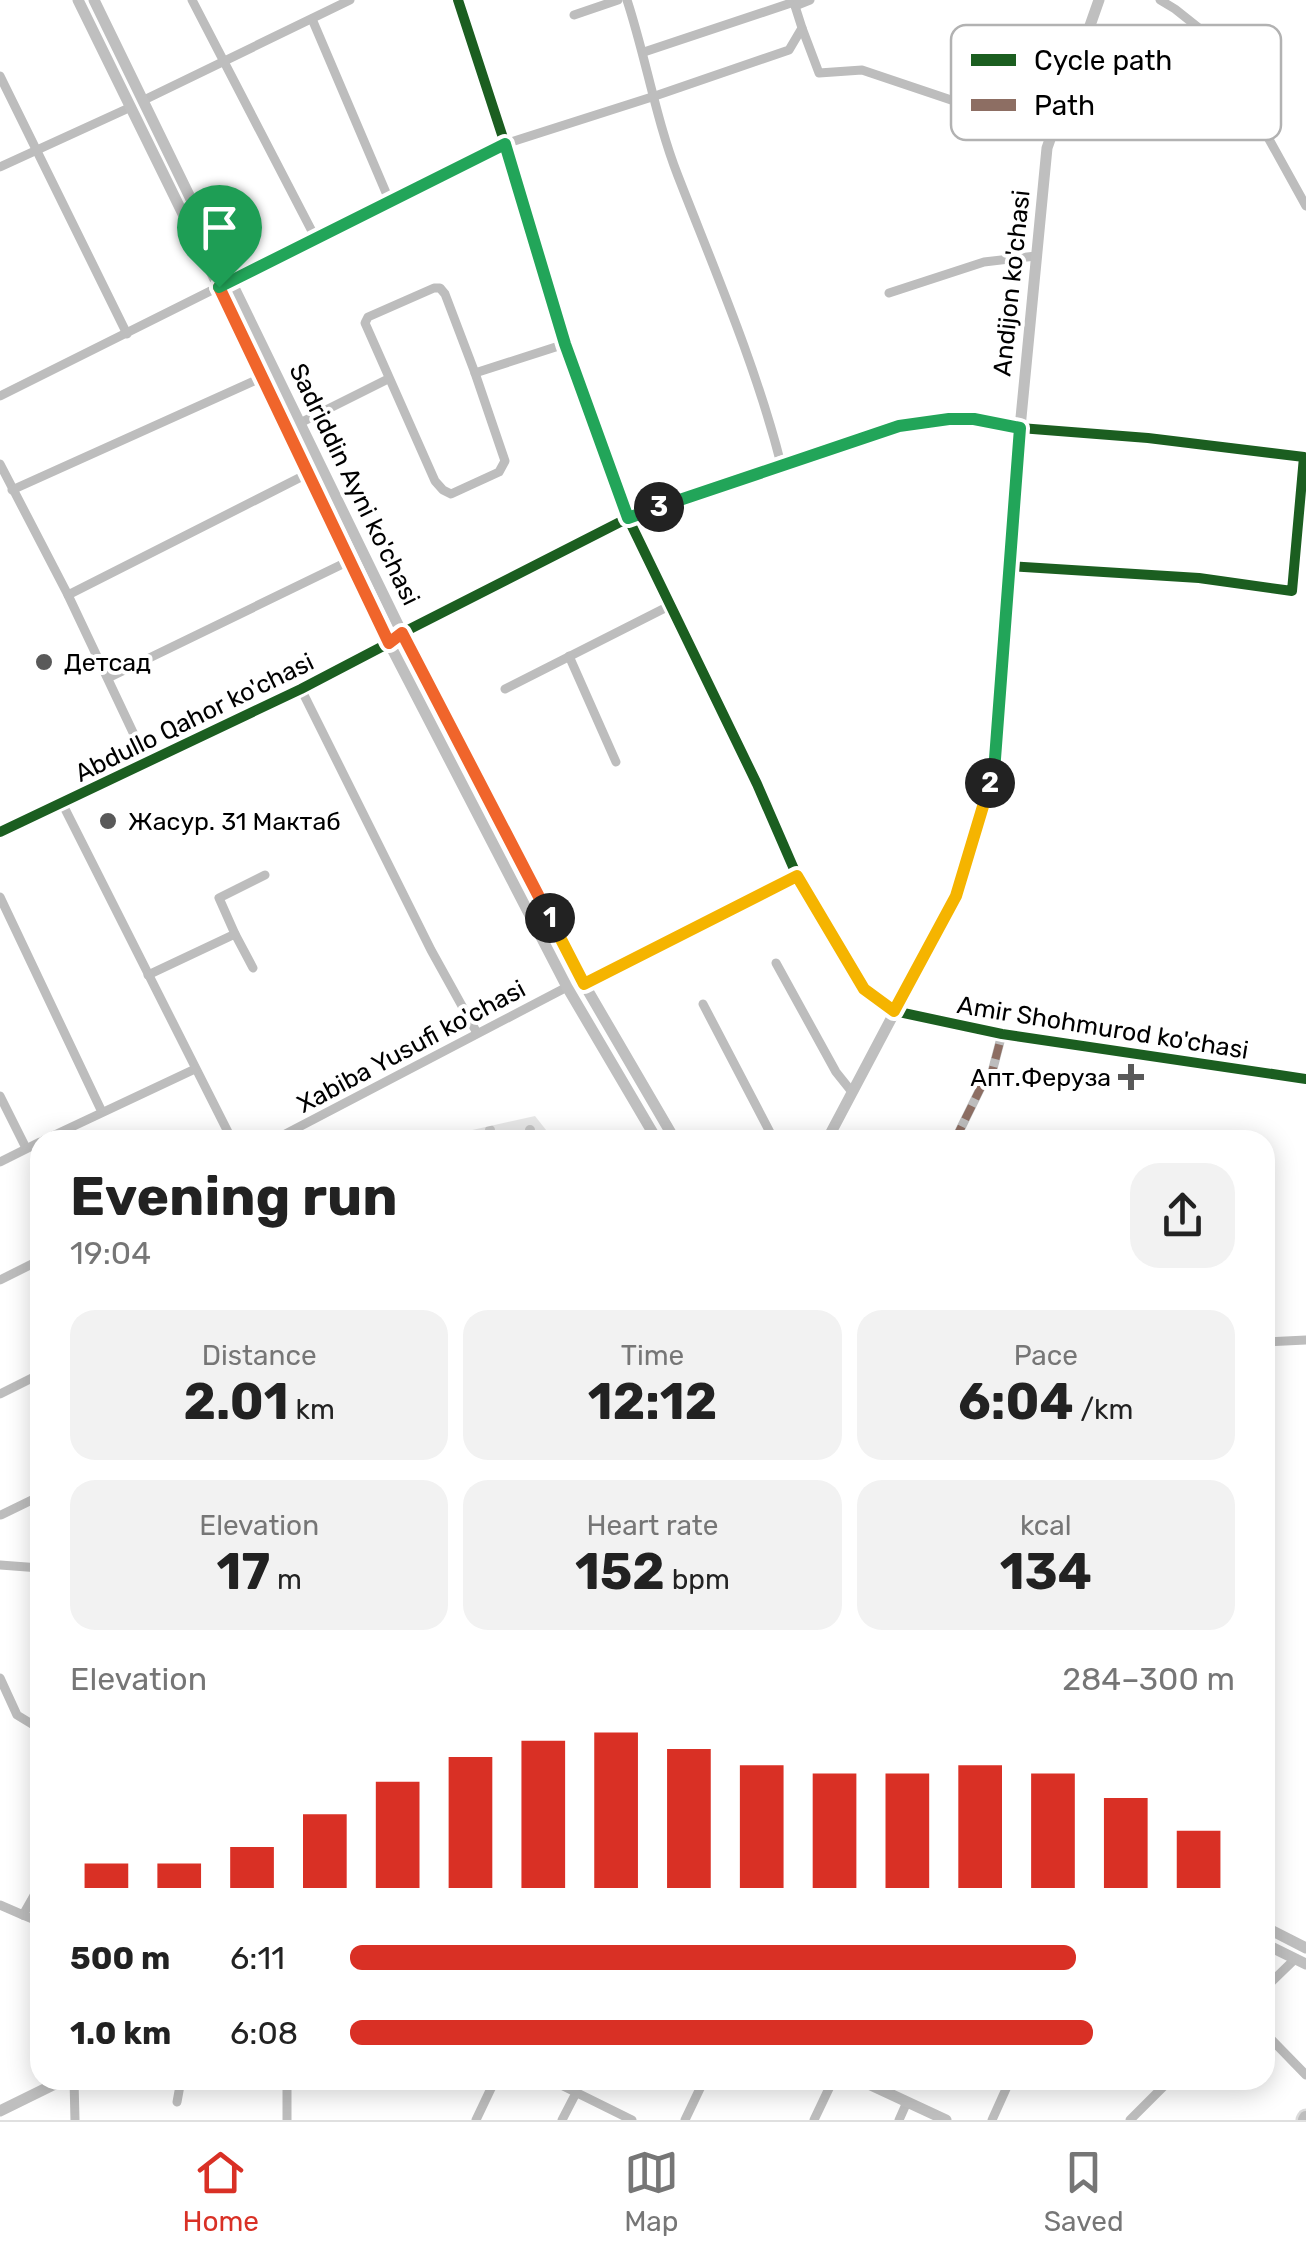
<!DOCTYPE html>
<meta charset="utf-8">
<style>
body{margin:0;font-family:Rubik,sans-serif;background:#f2f2f2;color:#222;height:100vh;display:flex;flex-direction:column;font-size:38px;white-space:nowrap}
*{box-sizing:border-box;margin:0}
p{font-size:32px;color:#767676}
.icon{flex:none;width:55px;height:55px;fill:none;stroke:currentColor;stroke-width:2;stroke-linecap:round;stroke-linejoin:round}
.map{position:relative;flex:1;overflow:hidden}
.panel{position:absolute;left:30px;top:1130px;width:1245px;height:960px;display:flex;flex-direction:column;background:#fff;border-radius:30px;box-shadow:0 5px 25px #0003}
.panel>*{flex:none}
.pin{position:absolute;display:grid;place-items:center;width:85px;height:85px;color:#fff;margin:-102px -42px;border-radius:50% 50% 50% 0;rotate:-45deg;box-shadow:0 0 10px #0007}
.pin .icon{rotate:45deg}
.km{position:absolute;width:50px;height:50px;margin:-25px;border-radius:50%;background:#222;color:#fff;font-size:28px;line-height:50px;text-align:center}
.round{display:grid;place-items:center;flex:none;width:105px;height:105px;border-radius:30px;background:#f2f2f2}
.head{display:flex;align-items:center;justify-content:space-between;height:170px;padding:0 40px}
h1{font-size:55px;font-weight:700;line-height:75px}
.stats{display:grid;grid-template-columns:repeat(3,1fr);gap:15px;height:170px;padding:10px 40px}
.stats div{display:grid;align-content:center;border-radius:25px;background:#f2f2f2;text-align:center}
.stats b{font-size:50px;font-weight:700}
.stats small{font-size:28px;font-weight:400}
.stats p{font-size:28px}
.chart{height:280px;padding:20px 40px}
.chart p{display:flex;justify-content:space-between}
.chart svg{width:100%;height:180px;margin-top:10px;stroke:#d93025;stroke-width:6}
ul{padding:0 40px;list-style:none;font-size:32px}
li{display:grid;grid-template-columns:160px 120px 1fr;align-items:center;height:75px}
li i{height:25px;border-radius:12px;background:#d93025}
.menu{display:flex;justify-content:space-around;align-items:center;height:140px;border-top:2px solid #e0e0e0;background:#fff;font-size:28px;color:#767676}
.menu a{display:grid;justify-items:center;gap:5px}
.menu .current{color:#d93025}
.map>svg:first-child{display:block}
.cemetery{fill:url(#cemetery-stones)}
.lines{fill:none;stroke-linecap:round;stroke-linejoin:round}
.primary-casing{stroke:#dbdbdb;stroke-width:19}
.street{stroke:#bdbdbd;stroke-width:9}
.secondary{stroke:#bfbfbf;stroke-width:11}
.primary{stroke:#bdbdbd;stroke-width:14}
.quiet{stroke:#8d6e63;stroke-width:8;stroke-dasharray:15 8;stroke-linecap:butt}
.cycleway-casing{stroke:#fff;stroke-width:16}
.cycleway{stroke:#1b5e20;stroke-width:10}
.split-1-casing{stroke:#fff;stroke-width:20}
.split-2-casing{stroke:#fff;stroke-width:20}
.split-3-casing{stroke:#fff;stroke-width:20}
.split-4-casing{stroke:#fff;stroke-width:20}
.split-1{stroke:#f0652b;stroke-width:12}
.split-2{stroke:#f5b400;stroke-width:12}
.split-3{stroke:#22a559;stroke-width:12}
.split-4{stroke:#22a559;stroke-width:12}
.poi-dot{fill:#595959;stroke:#fff;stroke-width:4}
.labels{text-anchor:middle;stroke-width:8;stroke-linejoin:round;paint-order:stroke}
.street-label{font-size:25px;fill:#000;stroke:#fff}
.poi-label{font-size:25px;fill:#000;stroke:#fff;text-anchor:start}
.key{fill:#fff;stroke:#b2b2b2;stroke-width:2.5}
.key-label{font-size:28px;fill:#000}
</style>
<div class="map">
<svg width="1306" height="2120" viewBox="0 0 1306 2120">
<defs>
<pattern id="cemetery-stones" width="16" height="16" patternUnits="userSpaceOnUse" patternTransform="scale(2.5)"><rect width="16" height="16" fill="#e8e8e8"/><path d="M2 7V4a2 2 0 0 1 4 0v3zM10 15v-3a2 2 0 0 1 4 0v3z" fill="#c5c5c5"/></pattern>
</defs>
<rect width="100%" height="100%" fill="#fff"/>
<path class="cemetery" d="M535 1116 554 1140H428Z"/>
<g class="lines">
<defs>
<path id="primary" d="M1305 2120 1306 2118"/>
</defs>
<use href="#primary" class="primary-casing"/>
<g class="street">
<path d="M192 0 316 239"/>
<path d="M458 0 505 144 565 344 628 518 757 784 797 876 864 989 894 1011"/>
<path d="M627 0C646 58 656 120 678 176 715 271 756 366 781 464"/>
<path d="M1160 0 1175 9 1214 40 1306 206"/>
<path d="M574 15 618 0"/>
<path d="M312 19 390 202"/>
<path d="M802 28 819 73 862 70 1052 134"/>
<path d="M644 52 794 2 795 6 810 0"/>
<path d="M0 76 127 334"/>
<path d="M144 100 350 0"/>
<path d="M0 167 131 107"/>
<path d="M434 288H440L445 294 475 373 505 461 499 472 451 494 443 490 435 481 365 323 368 317Z"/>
<path d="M889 293 984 262 1036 256"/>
<path d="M475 373 565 344"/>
<path d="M0 396 505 144 655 96 789 50 802 28 795 6"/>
<path d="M300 423 388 379"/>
<path d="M0 464 68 595 147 762"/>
<path d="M12 490 263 377"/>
<path d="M68 595 307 474"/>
<path d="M569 656 616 762"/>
<path d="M108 678 351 560"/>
<path d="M301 689 431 950 477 1033"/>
<path d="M505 689 669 606"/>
<path d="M62 803 232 1140"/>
<path d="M0 832 301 689 389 643 402 633 628 518 781 464 899 427 949 419H974L1020 428 1148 438 1304 457 1292 591 1199 578 1009 566"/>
<path d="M0 897 102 1112"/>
<path d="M235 934 253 968"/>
<path d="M776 963 836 1072 852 1092"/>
<path d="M148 975 235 934 219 898 265 875"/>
<path d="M584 984 797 876"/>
<path d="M703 1004 774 1140"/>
<path d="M0 1096 26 1148"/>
<path d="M44 1140 195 1069"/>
<path d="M274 1140 567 987"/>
<path d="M955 1140 984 1081 991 1076 1002 1034"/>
<path d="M0 1162 40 1142"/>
<path d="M0 1280 40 1260"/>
<path d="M1265 1342 1306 1340"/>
<path d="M0 1394 40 1374"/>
<path d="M1 1515 40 1496"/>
<path d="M0 1565 40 1568"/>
<path d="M0 1678 17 1715 40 1729"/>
<path d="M0 1905 23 1915 40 1885"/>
<path d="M23 1915 40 1922"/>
<path d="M1265 1988 1295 1959"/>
<path d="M1265 2033 1306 2075"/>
<path d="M74 2080 75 2120"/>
<path d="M551 2080 632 2120"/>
<path d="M177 2102 181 2080"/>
<path d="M287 2120V2080"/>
<path d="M476 2120 495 2080"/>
<path d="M562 2120 576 2093"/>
<path d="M685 2120 704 2080"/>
<path d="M814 2120 833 2080"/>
<path d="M899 2120 907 2102"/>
<path d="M992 2120 1010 2080"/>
<path d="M1130 2120 1170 2080"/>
</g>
<g class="secondary">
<path d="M78 0 263 377 307 474 351 560 389 643 567 987 657 1140"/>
<path d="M94 0 402 633 584 984 675 1140"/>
<path d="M894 1011 1002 1034 1306 1079"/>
<path d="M827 1140 956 896 993 772 1020 428 1047 148 1099 0"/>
<path d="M1265 1927 1306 1948"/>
<path d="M1265 1944 1306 1964"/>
<path d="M860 2080 946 2120"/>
<path d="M0 2111 63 2080"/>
</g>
<use href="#primary" class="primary"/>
<path class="quiet" d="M955 1140 984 1081 991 1076 1002 1034"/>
<defs>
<g id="cycleway">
<path d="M458 0 505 144 565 344 628 518 757 784 797 876 864 989 894 1011 1002 1034 1306 1079"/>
<path d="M0 832 301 689 389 643 402 633 628 518 781 464 899 427 949 419H974L1020 428 1148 438 1304 457 1292 591 1199 578 1009 566"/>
</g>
</defs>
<use href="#cycleway" class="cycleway-casing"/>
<use href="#cycleway" class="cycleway"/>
</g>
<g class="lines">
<defs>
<path id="split-1" d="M219 287 389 643 402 633 550 918"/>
<path id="split-2" d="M550 918 584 984 797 876 864 989 894 1011 956 896 990 783"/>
<path id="split-3" d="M659 507 899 426 949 419H974L1020 428 994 772 990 783"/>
<path id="split-4" d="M219 287 505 144 565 344 628 518 659 507"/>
</defs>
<use href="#split-1" class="split-1-casing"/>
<use href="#split-2" class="split-2-casing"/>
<use href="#split-3" class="split-3-casing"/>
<use href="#split-4" class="split-4-casing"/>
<use href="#split-1" class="split-1"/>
<use href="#split-2" class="split-2"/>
<use href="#split-3" class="split-3"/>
<use href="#split-4" class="split-4"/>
</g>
<g class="poi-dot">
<circle cx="44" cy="662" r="10"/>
<circle cx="108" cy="821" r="10"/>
<path d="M1126 1062h10v10h10v10h-10v10h-10v-10h-10v-10h10z"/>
</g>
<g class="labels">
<g class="street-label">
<text transform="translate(1011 283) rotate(-84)" y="9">Andijon ko'chasi</text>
<text transform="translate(355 484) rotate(64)" y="9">Sadriddin Ayni ko'chasi</text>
<text transform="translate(194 717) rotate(-26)" y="9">Abdullo Qahor ko'chasi</text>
<text transform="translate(1103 1027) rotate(9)" y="9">Amir Shohmurod ko'chasi</text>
<text transform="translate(411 1046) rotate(-28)" y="9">Xabiba Yusufi ko'chasi</text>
</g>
<g class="poi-label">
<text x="64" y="671">Детсад</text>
<text x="128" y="830">Жасур. 31 Мактаб</text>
<text x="1111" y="1086" text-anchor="end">Апт.Феруза</text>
</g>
</g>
<rect x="951" y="25" width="330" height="115" rx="15" class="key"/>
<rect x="971" y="54" width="45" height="12" fill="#1b5e20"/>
<rect x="971" y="99" width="45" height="12" fill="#8d6e63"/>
<g class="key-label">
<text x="1034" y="70">Cycle path</text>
<text x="1034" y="115">Path</text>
</g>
</svg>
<div class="pin" style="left:219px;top:287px;background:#1e9e55"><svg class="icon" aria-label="arrive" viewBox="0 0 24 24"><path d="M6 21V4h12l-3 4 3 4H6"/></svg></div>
<b class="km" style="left:550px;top:918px">1</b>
<b class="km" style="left:990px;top:783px">2</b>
<b class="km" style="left:659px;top:507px">3</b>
<section class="panel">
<div class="head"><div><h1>Evening run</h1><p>19:04</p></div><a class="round"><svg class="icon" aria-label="share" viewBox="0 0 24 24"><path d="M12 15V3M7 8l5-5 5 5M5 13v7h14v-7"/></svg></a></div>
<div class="stats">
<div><p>Distance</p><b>2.01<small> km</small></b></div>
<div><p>Time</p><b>12:12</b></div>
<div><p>Pace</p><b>6:04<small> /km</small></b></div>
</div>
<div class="stats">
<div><p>Elevation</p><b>17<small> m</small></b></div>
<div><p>Heart rate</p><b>152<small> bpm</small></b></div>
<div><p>kcal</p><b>134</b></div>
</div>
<div class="chart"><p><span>Elevation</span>284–300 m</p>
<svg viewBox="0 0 160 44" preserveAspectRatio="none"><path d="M5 44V38M15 44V38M25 44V34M35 44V26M45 44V18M55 44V12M65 44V8M75 44V6M85 44V10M95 44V14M105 44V16M115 44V16M125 44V14M135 44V16M145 44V22M155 44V30"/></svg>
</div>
<ul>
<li><b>500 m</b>6:11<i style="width:82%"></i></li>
<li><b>1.0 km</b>6:08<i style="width:84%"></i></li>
</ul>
</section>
</div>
<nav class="menu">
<a class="current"><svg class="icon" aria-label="home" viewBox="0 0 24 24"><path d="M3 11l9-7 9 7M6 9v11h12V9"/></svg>Home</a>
<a><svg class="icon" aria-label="map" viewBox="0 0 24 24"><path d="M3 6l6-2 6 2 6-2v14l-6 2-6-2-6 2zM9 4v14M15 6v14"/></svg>Map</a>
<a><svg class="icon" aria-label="saved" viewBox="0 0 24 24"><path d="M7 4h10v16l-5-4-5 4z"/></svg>Saved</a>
</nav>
